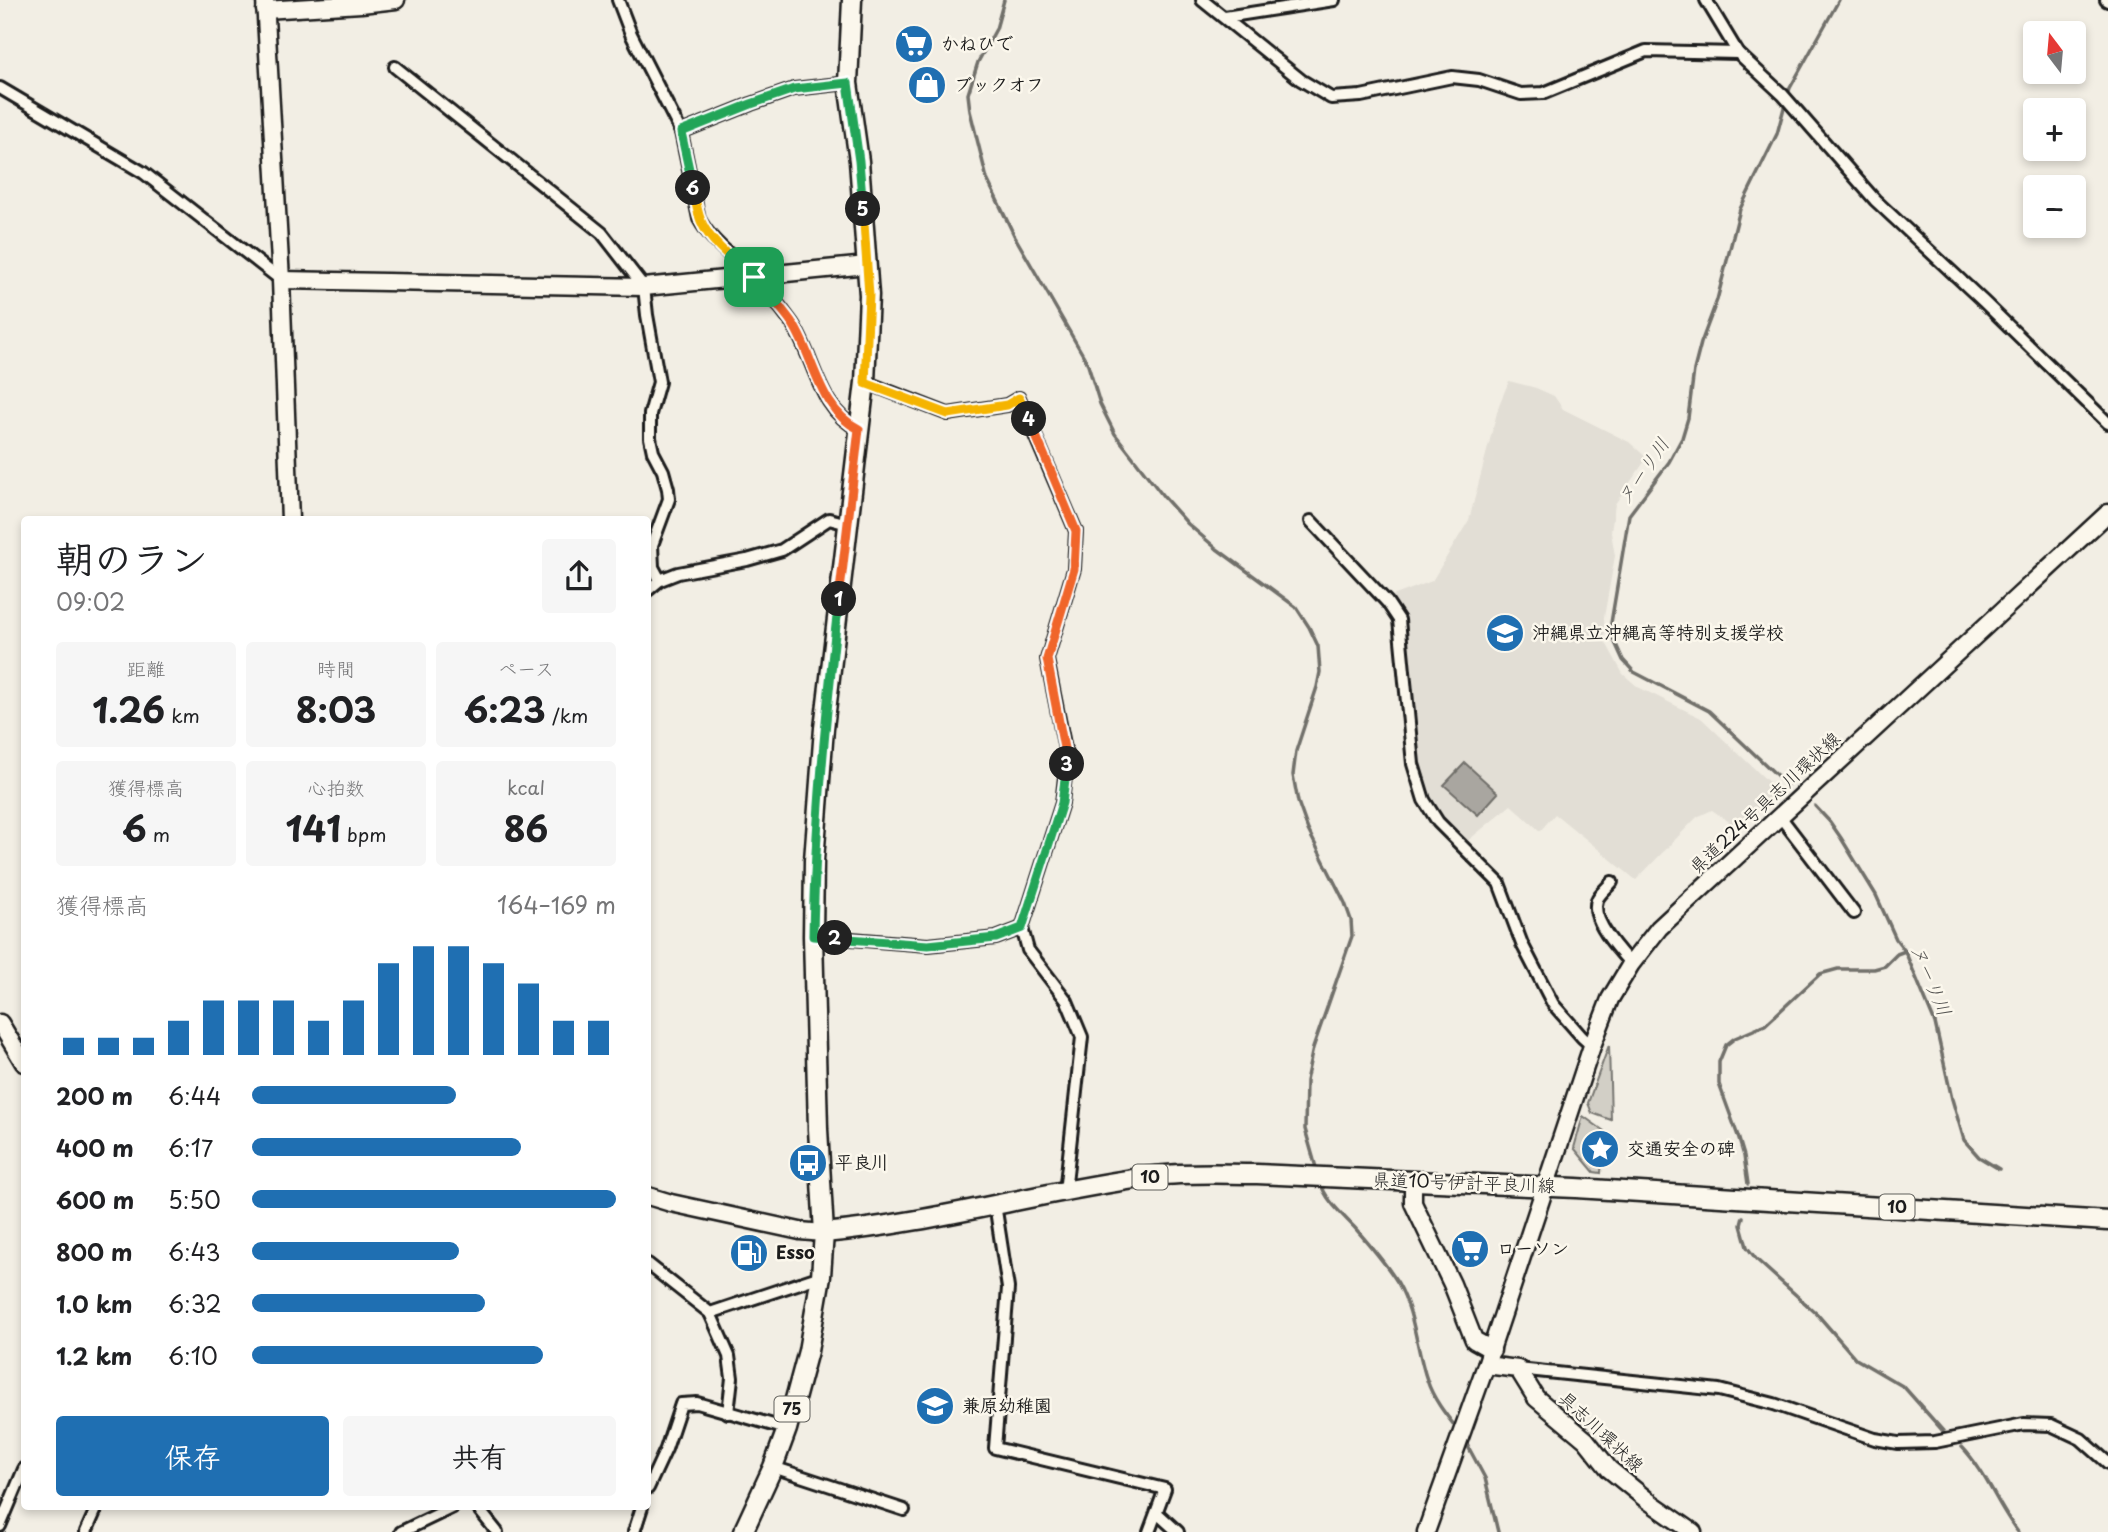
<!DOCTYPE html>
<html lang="ja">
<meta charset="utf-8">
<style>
body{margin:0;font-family:"Playpen Sans","Klee One",sans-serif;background:#f6f6f6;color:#202124;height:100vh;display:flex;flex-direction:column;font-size:26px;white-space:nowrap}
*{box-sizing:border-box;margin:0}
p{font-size:23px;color:#757577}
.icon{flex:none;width:38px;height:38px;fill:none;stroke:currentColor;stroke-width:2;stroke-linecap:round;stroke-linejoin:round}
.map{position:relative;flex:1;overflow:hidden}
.panel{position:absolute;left:21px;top:516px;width:630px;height:994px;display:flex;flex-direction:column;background:#fff;border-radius:7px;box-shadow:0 4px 10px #0003}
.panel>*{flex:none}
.needle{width:46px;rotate:344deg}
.buttons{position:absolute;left:2023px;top:21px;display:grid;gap:14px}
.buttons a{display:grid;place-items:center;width:63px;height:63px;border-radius:7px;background:#fff;box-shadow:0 4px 10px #0003;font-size:35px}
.pin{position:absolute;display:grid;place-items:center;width:60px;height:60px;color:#fff;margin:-30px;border-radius:14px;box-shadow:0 4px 10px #0006}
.km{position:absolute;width:35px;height:35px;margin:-18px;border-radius:50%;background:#222;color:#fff;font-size:19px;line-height:35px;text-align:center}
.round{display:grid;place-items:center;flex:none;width:74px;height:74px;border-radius:7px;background:#f6f6f6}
.overview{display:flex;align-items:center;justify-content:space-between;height:119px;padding:0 35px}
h1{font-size:38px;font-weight:700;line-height:52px}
.stats{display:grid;grid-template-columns:repeat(3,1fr);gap:10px;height:119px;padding:7px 35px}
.stats div{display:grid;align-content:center;border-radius:7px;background:#f6f6f6;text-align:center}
.stats b{font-size:35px;font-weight:700}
.stats small{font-size:19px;font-weight:400}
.stats p{font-size:19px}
.chart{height:196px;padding:14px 35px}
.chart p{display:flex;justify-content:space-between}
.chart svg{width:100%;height:126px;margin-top:7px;stroke:#1f6fb2;stroke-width:6}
.button{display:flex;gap:14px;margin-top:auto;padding:14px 35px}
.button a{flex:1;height:80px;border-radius:7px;background:#1f6fb2;color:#fff;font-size:28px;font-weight:700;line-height:80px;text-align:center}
.button a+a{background:#f6f6f6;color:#202124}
ul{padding:0 35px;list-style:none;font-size:23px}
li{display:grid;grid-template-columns:112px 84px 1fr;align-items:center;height:52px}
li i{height:18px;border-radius:9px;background:#1f6fb2}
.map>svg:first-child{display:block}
.built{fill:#e2ded5}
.green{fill:#d2cfc6;stroke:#777671;stroke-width:2}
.water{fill:#a9a6a0;stroke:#716f6b;stroke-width:2}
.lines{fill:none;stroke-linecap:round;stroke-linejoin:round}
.stream{stroke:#716f6b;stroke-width:3.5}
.street-casing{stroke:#1c1c1c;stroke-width:16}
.secondary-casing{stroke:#1c1c1c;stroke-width:21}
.primary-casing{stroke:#1c1c1c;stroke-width:23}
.street{stroke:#fbf7ec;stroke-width:10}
.secondary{stroke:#fbf7ec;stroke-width:16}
.primary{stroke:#fbf7ec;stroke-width:18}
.split-1-casing{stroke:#fff;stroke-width:14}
.split-2-casing{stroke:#fff;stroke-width:14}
.split-3-casing{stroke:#fff;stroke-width:14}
.split-4-casing{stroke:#fff;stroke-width:14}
.split-5-casing{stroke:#fff;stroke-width:14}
.split-6-casing{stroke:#fff;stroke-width:14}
.split-7-casing{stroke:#fff;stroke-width:14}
.split-1{stroke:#f0652b;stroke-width:9}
.split-2{stroke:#22a559;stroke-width:9}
.split-3{stroke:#22a559;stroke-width:9}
.split-4{stroke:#f0652b;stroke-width:9}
.split-5{stroke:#f5b400;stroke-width:9}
.split-6{stroke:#22a559;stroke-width:9}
.split-7{stroke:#f5b400;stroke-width:9}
.labels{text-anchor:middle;stroke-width:5;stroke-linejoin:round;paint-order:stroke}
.shield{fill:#fbf7ec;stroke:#5f5e5a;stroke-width:2}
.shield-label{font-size:16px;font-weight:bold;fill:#1c1c1c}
.poi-label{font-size:18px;font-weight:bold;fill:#1c1c1c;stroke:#fbf7ec;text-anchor:start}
.street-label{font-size:18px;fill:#1c1c1c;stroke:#fbf7ec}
.water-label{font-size:19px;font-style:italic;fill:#545351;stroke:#fbf7ec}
</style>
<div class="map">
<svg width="2108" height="1532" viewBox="0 0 2108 1532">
<rect width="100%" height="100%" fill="#f2eee4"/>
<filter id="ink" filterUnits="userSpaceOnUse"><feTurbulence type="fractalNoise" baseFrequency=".0143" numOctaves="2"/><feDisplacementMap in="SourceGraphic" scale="14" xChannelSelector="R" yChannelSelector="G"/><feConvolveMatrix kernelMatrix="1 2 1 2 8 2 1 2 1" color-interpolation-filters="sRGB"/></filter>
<g filter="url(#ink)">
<path class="built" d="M1509 381 1536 388 1554 396 1563 409 1629 442 1647 458 1615 504 1611 532 1615 556 1604 617 1605 641 1623 674 1638 687 1701 718 1779 792 1738 828 1712 810 1697 817 1636 880 1555 814 1540 831 1511 805 1465 843 1443 821 1428 799 1417 763 1405 626 1390 597 1432 581 1469 520 1499 405Z"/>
<g class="green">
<path d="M1609 1045 1611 1120 1592 1113 1588 1103Z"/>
<path d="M1583 1116 1604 1131 1601 1173 1594 1172 1574 1148Z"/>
</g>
<path class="water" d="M1465 763 1498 793 1478 815 1444 785Z"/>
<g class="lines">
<g class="stream">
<path d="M1004 0 996 29 978 62 968 94 970 111 987 179 1015 237 1087 362 1100 404 1115 434 1163 496 1188 524 1217 549 1296 607 1309 627 1318 646 1320 672 1317 687 1296 751 1293 775 1298 802 1308 830 1345 903 1351 920 1352 936 1313 1048 1306 1081 1305 1129 1317 1171"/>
<path d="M1788 94 1790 88 1839 0"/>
<path d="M1785 104 1777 134 1740 209 1717 300 1701 343 1694 370 1688 418 1682 438 1669 462 1629 515 1611 623 1613 638 1623 660 1634 672 1709 711 1787 785"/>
<path d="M1815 806 1830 822 1841 838 1876 895 1896 939 1905 951 1935 1023 1952 1099 1964 1140 1979 1157 1999 1169"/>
<path d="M1320 1181C1325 1200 1342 1214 1355 1228 1370 1245 1386 1264 1398 1283 1415 1313 1416 1348 1427 1380 1433 1399 1446 1415 1458 1430"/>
<path d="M1748 1184 1744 1156 1738 1136 1719 1084V1062L1726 1045 1735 1038 1765 1025 1820 974 1838 969H1874L1885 966 1897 954 1905 951"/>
<path d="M1743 1217 1741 1225 1747 1247 1756 1259 1817 1314 1856 1359 1904 1387 1943 1431"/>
<path d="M1464 1439 1485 1478 1498 1532"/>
<path d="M1962 1447C1986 1472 1997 1505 2018 1532"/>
</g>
<defs>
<g id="street">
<path d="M618 0 631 34 681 132 699 219C712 243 735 258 754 277 767 290 781 308 792 323 815 358 818 410 859 429"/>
<path d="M1202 0 1301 80 1331 98 1361 96 1452 77 1479 80 1521 94 1544 93 1646 51 1738 53"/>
<path d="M1706 0 1738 53 1783 95 1875 200 1984 302 2108 423"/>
<path d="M2106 0 2108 1"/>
<path d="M1225 17 1334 0"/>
<path d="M395 67 602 233 644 287 647 315 659 382 650 414V438L653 452 663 471 668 489 669 499 652 545 653 567 660 580"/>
<path d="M0 88 144 173 281 280"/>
<path d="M681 132 751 104 794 89 848 83"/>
<path d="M865 382 948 414 1007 405 1019 398 1076 531 1074 569 1047 659 1067 759 1062 803 1022 928 1028 950 1067 1001 1082 1037 1065 1192"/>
<path d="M1311 521 1387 602 1399 620 1413 764 1424 800 1438 822 1499 883 1522 944 1553 1004 1582 1037 1592 1046"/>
<path d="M648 590 660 580 678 573 747 560 782 550 829 519 848 524"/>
<path d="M1779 815 1854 913"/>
<path d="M1612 882C1608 887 1599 894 1597 900 1590 920 1619 951 1631 964"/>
<path d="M813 936 928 945 996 938 1022 928"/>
<path d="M995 1204 1008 1288 995 1448 1165 1489 1149 1532"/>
<path d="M648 1264 710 1313 821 1276"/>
<path d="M710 1313 729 1356 732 1378 728 1413"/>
<path d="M1518 1369 1719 1390 1774 1404 1875 1439 1898 1443 1935 1442 2024 1424 2051 1425 2081 1439 2108 1463"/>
<path d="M773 1467 904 1510"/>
<path d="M648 1488 666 1449 681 1404 697 1403 787 1429"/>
<path d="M477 1507 497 1532"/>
<path d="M1157 1513 1178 1532"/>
<path d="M0 1526 24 1469"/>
<path d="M86 1532 97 1507"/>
<path d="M401 1532 453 1507"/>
<path d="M634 1532 642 1507"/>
</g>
<g id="secondary">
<path d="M265 0 281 280 290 520"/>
<path d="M265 10 361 4 396 0"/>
<path d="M281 280 644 287 867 265"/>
<path d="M0 1023 24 1063"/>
<path d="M1413 1181V1203L1452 1284 1474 1340 1492 1350"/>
<path d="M648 1196 671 1203 800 1231 824 1233"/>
<path d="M1486 1365 1518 1369 1536 1398 1586 1440 1609 1469 1647 1500 1693 1532"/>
<path d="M1426 1532 1486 1365 1592 1046 1610 999 1631 964 1659 928 2108 513"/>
</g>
<g id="primary">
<path d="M824 1233C935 1223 1045 1190 1155 1176 1189 1172 1223 1174 1257 1174L1576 1188 2108 1221"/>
<path d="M743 1532 773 1467 787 1429 808 1351 821 1276 824 1233 818 1129 813 936 814 860 824 728 865 382 869 295 859 161 848 83 852 0"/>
</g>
</defs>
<use href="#street" class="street-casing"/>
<use href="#secondary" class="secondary-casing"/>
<use href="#primary" class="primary-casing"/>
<use href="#street" class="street"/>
<use href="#secondary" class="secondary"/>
<use href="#primary" class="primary"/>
</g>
</g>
<g class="lines" filter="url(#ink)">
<defs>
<path id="split-1" d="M754 277C767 292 782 308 793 324 815 359 819 410 859 429L839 599"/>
<path id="split-2" d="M835 938 813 936C815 823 826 712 839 599"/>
<path id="split-3" d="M835 938 928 945 996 938 1022 928 1062 803 1067 764"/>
<path id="split-4" d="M1029 419 1076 531 1074 569 1047 659 1067 764"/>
<path id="split-5" d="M863 209 869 295 865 383 948 414 1007 405 1019 398 1029 419"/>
<path id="split-6" d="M693 188 681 132 751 104 794 89 848 83 859 161 863 209"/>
<path id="split-7" d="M693 188C695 199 697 211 701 221 710 243 736 262 754 277"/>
</defs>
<use href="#split-1" class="split-1-casing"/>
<use href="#split-2" class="split-2-casing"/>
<use href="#split-3" class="split-3-casing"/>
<use href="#split-4" class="split-4-casing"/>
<use href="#split-5" class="split-5-casing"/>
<use href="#split-6" class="split-6-casing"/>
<use href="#split-7" class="split-7-casing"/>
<use href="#split-1" class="split-1"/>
<use href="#split-2" class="split-2"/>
<use href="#split-3" class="split-3"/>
<use href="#split-4" class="split-4"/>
<use href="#split-5" class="split-5"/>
<use href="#split-6" class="split-6"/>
<use href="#split-7" class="split-7"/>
</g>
<defs>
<symbol id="supermarket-disc" viewBox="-11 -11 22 22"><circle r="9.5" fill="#1f6fb2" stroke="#fbf7ec"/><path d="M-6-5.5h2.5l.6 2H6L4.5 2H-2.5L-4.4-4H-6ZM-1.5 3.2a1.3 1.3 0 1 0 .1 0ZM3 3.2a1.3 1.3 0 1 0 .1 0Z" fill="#fff"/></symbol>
<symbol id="shop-disc" viewBox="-11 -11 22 22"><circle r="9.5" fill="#1f6fb2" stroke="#fbf7ec"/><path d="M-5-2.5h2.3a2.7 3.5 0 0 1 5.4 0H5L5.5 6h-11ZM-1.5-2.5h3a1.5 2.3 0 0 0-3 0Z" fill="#fff"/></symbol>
<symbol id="school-disc" viewBox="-11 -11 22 22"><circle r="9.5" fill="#1f6fb2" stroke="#fbf7ec"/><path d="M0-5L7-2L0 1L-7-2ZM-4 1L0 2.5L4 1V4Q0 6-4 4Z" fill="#fff"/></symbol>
<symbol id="sight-disc" viewBox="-11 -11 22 22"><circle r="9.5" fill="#1f6fb2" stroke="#fbf7ec"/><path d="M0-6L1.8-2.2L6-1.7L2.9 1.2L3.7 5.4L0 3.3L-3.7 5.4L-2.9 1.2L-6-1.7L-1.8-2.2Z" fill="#fff"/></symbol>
<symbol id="bus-disc" viewBox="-11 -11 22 22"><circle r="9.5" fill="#1f6fb2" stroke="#fbf7ec"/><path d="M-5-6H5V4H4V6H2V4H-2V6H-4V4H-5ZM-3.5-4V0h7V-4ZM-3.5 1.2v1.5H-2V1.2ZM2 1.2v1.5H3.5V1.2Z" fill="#fff"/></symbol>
<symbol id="fuel-disc" viewBox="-11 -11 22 22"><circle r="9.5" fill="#1f6fb2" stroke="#fbf7ec"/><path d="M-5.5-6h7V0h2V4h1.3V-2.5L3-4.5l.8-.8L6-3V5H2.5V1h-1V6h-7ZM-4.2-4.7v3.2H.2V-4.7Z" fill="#fff"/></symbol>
</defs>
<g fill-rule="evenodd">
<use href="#supermarket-disc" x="892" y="22" width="44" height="44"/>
<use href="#shop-disc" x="905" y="63" width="44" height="44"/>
<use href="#school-disc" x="1483" y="611" width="44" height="44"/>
<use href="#sight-disc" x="1578" y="1127" width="44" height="44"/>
<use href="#bus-disc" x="786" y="1141" width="44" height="44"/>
<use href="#supermarket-disc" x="1448" y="1227" width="44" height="44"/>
<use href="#fuel-disc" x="727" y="1231" width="44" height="44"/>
<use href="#school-disc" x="913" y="1384" width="44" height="44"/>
</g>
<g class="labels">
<g class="shield">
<rect x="1132.5" y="1164.5" width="35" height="25" rx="5"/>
<rect x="1879.5" y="1194.5" width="35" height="25" rx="5"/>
<rect x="774.5" y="1396.5" width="35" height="25" rx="5"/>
</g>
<g class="shield-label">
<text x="1150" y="1183">10</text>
<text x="1897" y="1213">10</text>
<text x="792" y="1415">75</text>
</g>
<g class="poi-label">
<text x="941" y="50">かねひで</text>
<text x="954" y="91">ブックオフ</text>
<text x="1532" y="639">沖縄県立沖縄高等特別支援学校</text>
<text x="1627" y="1155">交通安全の碑</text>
<text x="835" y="1169">平良川</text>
<text x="1497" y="1255">ローソン</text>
<text x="776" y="1259">Esso</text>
<text x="962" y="1412">兼原幼稚園</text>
</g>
<g class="street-label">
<text transform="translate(1765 803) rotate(-43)" y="6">県道224号具志川環状線</text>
<text transform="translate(1464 1183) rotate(2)" y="6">県道10号伊計平良川線</text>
<text transform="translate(1601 1432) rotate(43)" y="6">具志川環状線</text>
</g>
<g class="water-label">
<text transform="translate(1643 471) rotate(-56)" y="7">ヌーリ川</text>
<text transform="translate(1931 980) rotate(67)" y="7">ヌーリ川</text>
</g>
</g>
</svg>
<div class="buttons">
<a><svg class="needle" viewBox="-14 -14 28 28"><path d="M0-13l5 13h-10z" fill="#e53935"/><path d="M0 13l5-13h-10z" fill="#757577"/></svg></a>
<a>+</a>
<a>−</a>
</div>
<div class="pin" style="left:754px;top:277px;background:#1e9e55"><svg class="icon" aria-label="arrive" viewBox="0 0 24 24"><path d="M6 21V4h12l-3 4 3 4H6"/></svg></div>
<b class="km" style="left:839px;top:599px">1</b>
<b class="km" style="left:835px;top:938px">2</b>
<b class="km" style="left:1067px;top:764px">3</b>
<b class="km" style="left:1029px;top:419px">4</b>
<b class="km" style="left:863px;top:209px">5</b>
<b class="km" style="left:693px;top:188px">6</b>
<section class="panel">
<div class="overview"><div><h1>朝のラン</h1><p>09:02</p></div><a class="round"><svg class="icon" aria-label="share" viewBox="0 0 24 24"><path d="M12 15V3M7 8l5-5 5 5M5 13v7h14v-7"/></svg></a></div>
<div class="stats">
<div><p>距離</p><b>1.26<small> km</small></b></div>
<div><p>時間</p><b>8:03</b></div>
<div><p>ペース</p><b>6:23<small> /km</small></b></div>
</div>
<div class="stats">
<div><p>獲得標高</p><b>6<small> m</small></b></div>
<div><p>心拍数</p><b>141<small> bpm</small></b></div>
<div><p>kcal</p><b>86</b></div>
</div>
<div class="chart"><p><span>獲得標高</span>164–169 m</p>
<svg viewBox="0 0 160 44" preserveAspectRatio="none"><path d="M5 44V38M15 44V38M25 44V38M35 44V32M45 44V25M55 44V25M65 44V25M75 44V32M85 44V25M95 44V12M105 44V6M115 44V6M125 44V12M135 44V19M145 44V32M155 44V32"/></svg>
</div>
<ul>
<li><b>200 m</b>6:44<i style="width:56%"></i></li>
<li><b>400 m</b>6:17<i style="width:74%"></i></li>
<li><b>600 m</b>5:50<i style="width:100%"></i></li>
<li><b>800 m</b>6:43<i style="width:57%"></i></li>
<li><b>1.0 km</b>6:32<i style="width:64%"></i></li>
<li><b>1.2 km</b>6:10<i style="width:80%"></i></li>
</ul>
<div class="button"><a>保存</a><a>共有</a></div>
</section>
</div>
